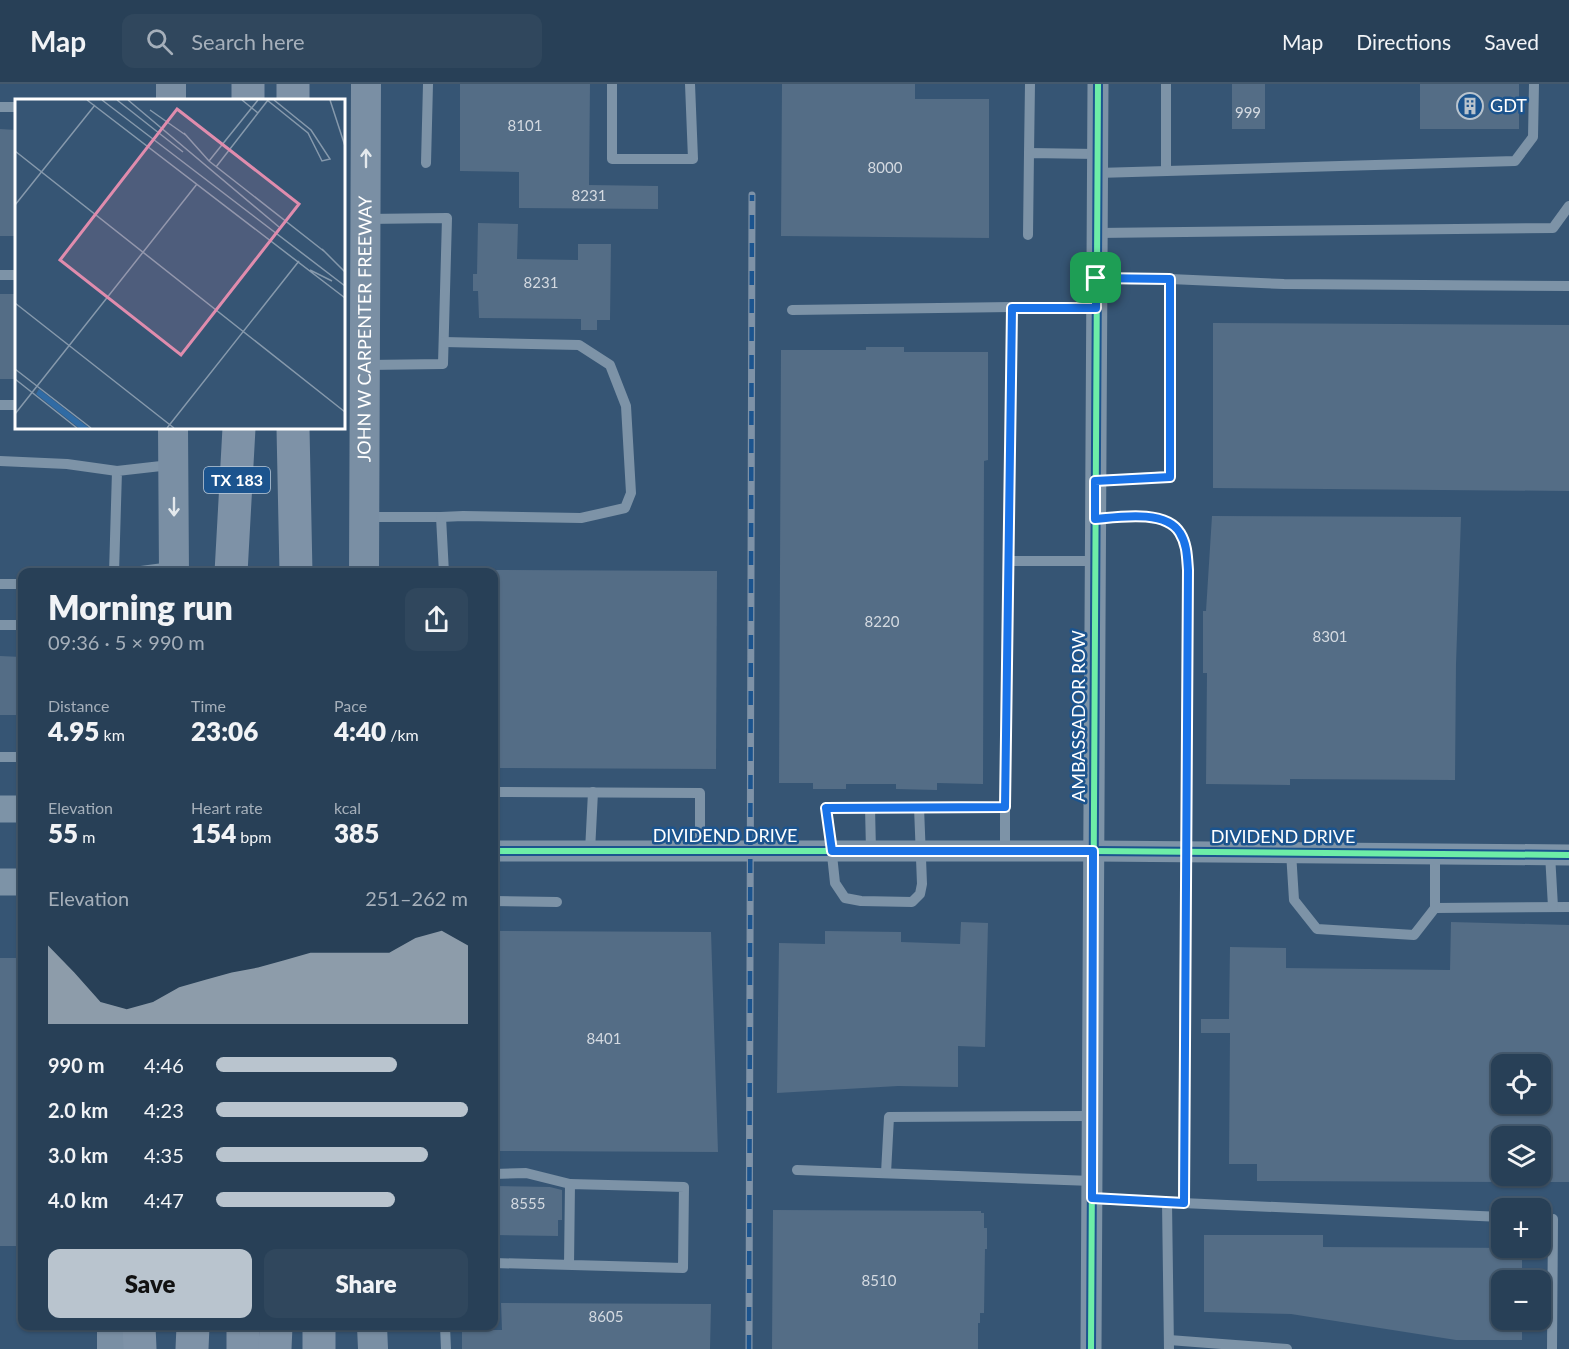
<!DOCTYPE html>
<meta charset="utf-8">
<style>
body{margin:0;font-family:Lato,sans-serif;background:#30475d;color:#f1f3f6;height:100vh;display:flex;flex-direction:column;font-size:22px;white-space:nowrap}
*{box-sizing:border-box;margin:0}
p{font-size:20px;color:#a5afba}
.icon{flex:none;width:33px;height:33px;fill:none;stroke:currentColor;stroke-width:2;stroke-linecap:round;stroke-linejoin:round}
.map{position:relative;flex:1;overflow:hidden}
.details{position:absolute;left:18px;top:484px;width:480px;height:762px;display:flex;flex-direction:column;background:#284057;border-radius:12px;box-shadow:0 2px 4px #0004,0 0 0 2px #44596d}
.details>*{flex:none}
.buttons{position:absolute;left:1491px;top:970px;display:grid;gap:12px}
.buttons a{display:grid;place-items:center;width:60px;height:60px;border-radius:12px;background:#284057;box-shadow:0 2px 4px #0004,0 0 0 2px #44596d;font-size:30px}
.pin{position:absolute;display:grid;place-items:center;width:51px;height:51px;color:#fff;margin:-26px;border-radius:12px;box-shadow:0 3px 9px #0006}
.round{display:grid;place-items:center;flex:none;width:63px;height:63px;border-radius:12px;background:#30475d}
.head{display:flex;align-items:center;justify-content:space-between;height:102px;padding:0 30px}
h1{font-size:33px;font-weight:800;line-height:45px}
.figures{display:grid;grid-template-columns:repeat(3,1fr);gap:9px;height:102px;padding:6px 30px}
.figures div{display:grid;align-content:center}
.figures b{font-size:26px;font-weight:800}
.figures small{font-size:16px;font-weight:400}
.figures p{font-size:16px}
.chart{height:168px;padding:12px 30px}
.chart p{display:flex;justify-content:space-between}
.chart svg{width:100%;height:108px;margin-top:6px;fill:#b9c4ce;opacity:.7}
.primary-button{display:flex;gap:12px;margin-top:auto;padding:12px 30px}
.primary-button a{flex:1;height:69px;border-radius:12px;background:#b9c4ce;color:#111;font-size:24px;font-weight:800;line-height:69px;text-align:center}
.primary-button a+a{background:#30475d;color:#f1f3f6}
ul{padding:0 30px;list-style:none;font-size:20px}
li{display:grid;grid-template-columns:96px 72px 1fr;align-items:center;height:45px}
li i{height:15px;border-radius:8px;background:#b9c4ce}
header{display:flex;align-items:center;gap:36px;box-sizing:border-box;height:84px;padding:0 30px;background:#284057;border-bottom:2px solid #44596d}
header strong{font-size:28px}
nav{display:flex;gap:33px;margin-inline-start:auto;font-size:21px}
.search{width:420px;height:54px;background:#30475d;display:flex;align-items:center;gap:15px;box-sizing:border-box;padding:0 21px;border-radius:12px;color:#a5afba;font-size:22px}
.map>svg:first-child{display:block}
.building{fill:#546d86;fill-rule:evenodd}
.lines{fill:none;stroke-linecap:round;stroke-linejoin:round}
.service{stroke:#7d93a7;stroke-width:10}
.minor{stroke:#7d93a7;stroke-width:21}
.tertiary{stroke:#7d93a7;stroke-width:27}
.secondary{stroke:#7a8fa4;stroke-width:30}
.motorway{stroke:#7e92a7;stroke-width:33}
.rail-casing{stroke:#7e92a7;stroke-width:7}
.rail{stroke:#1c548e;stroke-width:4.5;stroke-dasharray:14;stroke-linecap:butt}
.cycleway-casing{stroke:#1c548e;stroke-width:10}
.cycleway{stroke:#6deda7;stroke-width:6}
.oneway{stroke:#e4e9ed}
.route-casing{stroke:#fff;stroke-width:12}
.route{stroke:#1a73e8;stroke-width:8}
.labels{text-anchor:middle;stroke-width:5;stroke-linejoin:round;paint-order:stroke}
.number-label{font-size:15px;fill:#d4dae1}
.shield{fill:#1c548e;stroke:#bcd;stroke-width:1.5}
.shield-label{font-size:16px;font-weight:bold;fill:#fff}
.poi-label{font-size:18px;fill:#fff;stroke:#1c548e;text-anchor:start}
.street-label{font-size:18px;fill:#fff;stroke:#1c548e}
.inset-road{fill:none;stroke:#8699ac;stroke-width:1.5}
.view{fill:#e08cad;fill-opacity:0.15;stroke:#e08cad;stroke-width:3}
.inset-edge{fill:none;stroke:#fff;stroke-width:3}
</style>
<header>
<strong>Map</strong>
<div class="search"><svg class="icon" aria-label="search" viewBox="0 0 24 24"><circle cx="10" cy="10" r="6"/><path d="M15 15l6 6"/></svg>Search here</div>
<nav><a>Map</a><a>Directions</a><a>Saved</a></nav>
</header>
<div class="map">
<svg width="1569" height="1265" viewBox="0 0 1569 1265">
<rect width="100%" height="100%" fill="#365574"/>
<g class="building">
<path d="M460 0H590L589 101 658 102V125L519 124V88L460 87Z"/>
<path d="M782 0H915V15H989V154L781 152Z"/>
<rect x="1232" y="0" width="33" height="45"/>
<rect x="1420" y="0" width="99" height="45"/>
<path d="M0 45 16 46V152H0Z"/>
<path d="M478 139 518 140 517 175 578 176V160H611L610 236H597V246H581V235L479 234 478 207H473V190H477Z"/>
<rect x="0" y="210" width="16" height="85"/>
<path d="M1213 239 1569 241V407L1213 404Z"/>
<path d="M866 263H904V268H988V376L984 377 983 700 937 699V706L896 705V700H846V705H813V699H779L781 266H866Z"/>
<path d="M1212 432 1461 433 1456 580 1455 696 1290 695V701L1206 700 1207 589H1203V527H1206Z"/>
<path d="M494 486 717 487 716 685 494 684Z"/>
<path d="M0 572 21 573 22 626H19V631H0Z"/>
<path d="M961 838 988 839 985 963 958 962V1003L898 1002 777 1009 779 859 825 860V847L901 848V858L960 860Z"/>
<path d="M1451 838 1569 841V1098H1540V1053H1502V1098L1257 1097V1080H1229L1230 949H1201V935H1229L1230 863 1286 864V884L1450 886ZM1502 981H1540V1020H1502Z"/>
<path d="M494 847 711 848 718 1068 495 1067 494 1062Z"/>
<rect x="0" y="874" width="22" height="288"/>
<path d="M494 1102 550 1103 562 1106V1136H558V1152L494 1151Z"/>
<path d="M773 1126 981 1127V1129H984V1144H987V1165H985L984 1229H980V1239H978V1265H772Z"/>
<path d="M1204 1151H1323V1163L1522 1164V1197H1502V1236H1522V1256H1456L1291 1230 1204 1228Z"/>
<path d="M501 1219 711 1220 710 1265H462V1246H502Z"/>
</g>
<g class="lines">
<g class="service">
<path d="M612 0V75H693L690 0"/>
<path d="M0 23H16"/>
<path d="M1029 69 1030 0"/>
<path d="M426 79 428 0"/>
<path d="M1166 87V0"/>
<path d="M1097 89 1515 77 1533 53 1534 0"/>
<path d="M366 135 447 134 443 280 368 281"/>
<path d="M1097 149 1553 144 1569 122"/>
<path d="M1028 151 1029 69 1097 70"/>
<path d="M0 191H16"/>
<path d="M1096 194 1170 195"/>
<path d="M792 226 1012 223"/>
<path d="M0 321H16"/>
<path d="M0 377 67 380 117 387"/>
<path d="M1095 397 1170 392V195L1284 200 1569 202"/>
<path d="M365 433H441L444 489"/>
<path d="M441 433 463 432 581 434 625 424 631 409 626 322 610 281 579 261 444 258"/>
<path d="M1095 435C1118 433 1166 425 1180 449 1187 460 1187 473 1188 486L1183 1119"/>
<path d="M1009 477H1095"/>
<path d="M114 489 117 387 170 381"/>
<path d="M126 489 171 483"/>
<path d="M0 500H22"/>
<path d="M0 541H22"/>
<path d="M0 673H22"/>
<path d="M494 708 700 709V767"/>
<path d="M870 723 871 767"/>
<path d="M919 723 922 800 920 810 912 818 861 817 845 814 835 799 827 724 1005 723 1012 223 1096 224"/>
<path d="M590 767 593 708"/>
<path d="M1005 767V723"/>
<path d="M1291 768 1294 816 1317 845 1414 851 1435 824 1569 823"/>
<path d="M1435 769V824"/>
<path d="M1550 770 1553 823"/>
<path d="M494 817 557 818"/>
<path d="M797 1086 1092 1097"/>
<path d="M886 1089 889 1033 1092 1032"/>
<path d="M494 1090 526 1089 570 1100"/>
<path d="M1092 1115 1502 1133"/>
<path d="M1167 1118 1169 1265"/>
<path d="M1540 1135H1553L1552 1265"/>
<path d="M494 1179 683 1184 684 1103 570 1100 569 1181"/>
<path d="M445 1242 446 1265"/>
<path d="M1169 1256 1287 1265"/>
</g>
<g class="minor">
<path d="M494 767H1093L1569 771"/>
<path d="M1091 1265 1098 0"/>
</g>
<g class="tertiary">
<path d="M0 725H22"/>
<path d="M0 798H22"/>
</g>
<g class="secondary">
<path d="M171 0V16"/>
<path d="M173 344 174 489"/>
<path id="s1" d="M364 489 366 0"/>
<path d="M372 1242 373 1265"/>
<path d="M112 1265V1242"/>
</g>
<g class="motorway">
<path d="M293 0V16"/>
<path d="M248 16V0"/>
<path d="M293 344 296 489"/>
<path d="M231 489 239 344"/>
<path d="M139 1242 140 1265"/>
<path d="M319 1242V1265"/>
<path d="M192 1265 193 1242"/>
<path d="M243 1265V1242"/>
<path d="M275 1265 276 1242"/>
</g>
<defs>
<path id="rail" d="M749 1265 752 111"/>
</defs>
<use href="#rail" class="rail-casing"/>
<use href="#rail" class="rail"/>
<defs>
<g id="cycleway">
<path d="M494 767H1093L1569 771"/>
<path d="M1091 1265 1098 0"/>
</g>
</defs>
<use href="#cycleway" class="cycleway-casing"/>
<use href="#cycleway" class="cycleway"/>
</g>
<defs><path id="oneway-shaft" d="M-6 0H5M1.5-3L5.5 0L1.5 3" fill="none" stroke-width="1.6" stroke-linecap="round" stroke-linejoin="round" transform="scale(1.5)"/></defs>
<g class="oneway">
<use href="#oneway-shaft" transform="translate(366 74) rotate(-90)"/>
<use href="#oneway-shaft" transform="translate(174 423) rotate(90)"/>
</g>
<g class="lines">
<defs>
<path id="route" d="M1096 194 1170 195V393L1095 397V435C1118 433 1166 425 1180 449 1187 460 1187 473 1188 486L1184 1119 1092 1114 1093 767H832L826 724 1005 723 1012 224H1096Z"/>
</defs>
<use href="#route" class="route-casing"/>
<use href="#route" class="route"/>
</g>
<defs>
<symbol id="building-ring" viewBox="-11 -11 22 22"><circle r="9.5" fill="#1c548e" stroke="#b9c4ce" stroke-width="1.5"/><path d="M-4-6H4V6H1V3H-1V6H-4ZM-2.5-4.3h1.7v1.8h-1.7ZM.8-4.3h1.7v1.8H.8ZM-2.5-1h1.7V.8h-1.7ZM.8-1h1.7V.8H.8Z" fill="#b9c4ce"/></symbol>
</defs>
<g fill-rule="evenodd">
<use href="#building-ring" x="1455" y="7" width="30" height="30"/>
</g>
<g class="labels">
<g class="number-label">
<text x="1248" y="34">999</text>
<text x="525" y="47">8101</text>
<text x="885" y="89">8000</text>
<text x="589" y="117">8231</text>
<text x="541" y="204">8231</text>
<text x="882" y="543">8220</text>
<text x="1330" y="558">8301</text>
<text x="604" y="960">8401</text>
<text x="528" y="1125">8555</text>
<text x="879" y="1202">8510</text>
<text x="606" y="1238">8605</text>
</g>
<rect class="shield" x="204" y="383" width="66" height="26" rx="4.5"/>
<g class="shield-label">
<text x="237" y="402">TX 183</text>
</g>
<g class="poi-label">
<text x="1490" y="28">GDT</text>
</g>
<g class="street-label">
<text dy="6" stroke="none"><textPath href="#s1" startOffset="244">JOHN W CARPENTER FREEWAY</textPath></text>
<text transform="translate(1079 632) rotate(-90)" y="6">AMBASSADOR ROW</text>
<text x="725" y="758">DIVIDEND DRIVE</text>
<text x="1283" y="759">DIVIDEND DRIVE</text>
</g>
</g>
<g transform="translate(15 15)">
<rect width="330" height="330" fill="#365574"/>
<path d="M24 290 74 329H64L21 295Z" fill="#306ba4"/>
<path class="inset-road" d="M72 1 330 199M87 1 330 187M102 1 168 53M113 1 264 128M227 1 243 14M252 1 293 34 307 62 315 60 296 31 259 1M315 1 330 47M135 11 172 37M169 34 194 62 310 153M0 52 330 313M194 62 243 1M201 68 253 1M0 106 80 6M307 150 330 173M295 171 317 182M0 204 159 329M0 270 76 329M0 280 62 329M0 315 182 85M152 329 284 162"/>
<path class="view" d="M162 10 284 105 166 256 45 161Z"/>
<rect width="330" height="330" class="inset-edge"/>
</g>
</svg>
<div class="buttons">
<a><svg class="icon" aria-label="locate" viewBox="0 0 24 24"><circle cx="12" cy="12" r="6"/><path d="M12 2v4M12 18v4M2 12h4M18 12h4"/></svg></a>
<a><svg class="icon" aria-label="layers" viewBox="0 0 24 24"><path d="M12 4l9 5-9 5-9-5zM3 14l9 5 9-5"/></svg></a>
<a>+</a>
<a>−</a>
</div>
<div class="pin" style="left:1096px;top:194px;background:#1e9e55"><svg class="icon" aria-label="arrive" viewBox="0 0 24 24"><path d="M6 21V4h12l-3 4 3 4H6"/></svg></div>
<section class="details">
<div class="head"><div><h1>Morning run</h1><p>09:36 · 5 × 990 m</p></div><a class="round"><svg class="icon" aria-label="share" viewBox="0 0 24 24"><path d="M12 15V3M7 8l5-5 5 5M5 13v7h14v-7"/></svg></a></div>
<div class="figures">
<div><p>Distance</p><b>4.95<small> km</small></b></div>
<div><p>Time</p><b>23:06</b></div>
<div><p>Pace</p><b>4:40<small> /km</small></b></div>
</div>
<div class="figures">
<div><p>Elevation</p><b>55<small> m</small></b></div>
<div><p>Heart rate</p><b>154<small> bpm</small></b></div>
<div><p>kcal</p><b>385</b></div>
</div>
<div class="chart"><p><span>Elevation</span>251–262 m</p>
<svg viewBox="0 0 160 44" preserveAspectRatio="none"><path d="M0 44V12L10 23L20 35L30 38L40 35L50 29L60 26L70 23L80 21L90 18L100 15L110 15L120 15L130 15L140 9L150 6L160 12V44z"/></svg>
</div>
<ul>
<li><b>990 m</b>4:46<i style="width:72%"></i></li>
<li><b>2.0 km</b>4:23<i style="width:100%"></i></li>
<li><b>3.0 km</b>4:35<i style="width:84%"></i></li>
<li><b>4.0 km</b>4:47<i style="width:71%"></i></li>
</ul>
<div class="primary-button"><a>Save</a><a>Share</a></div>
</section>
</div>
